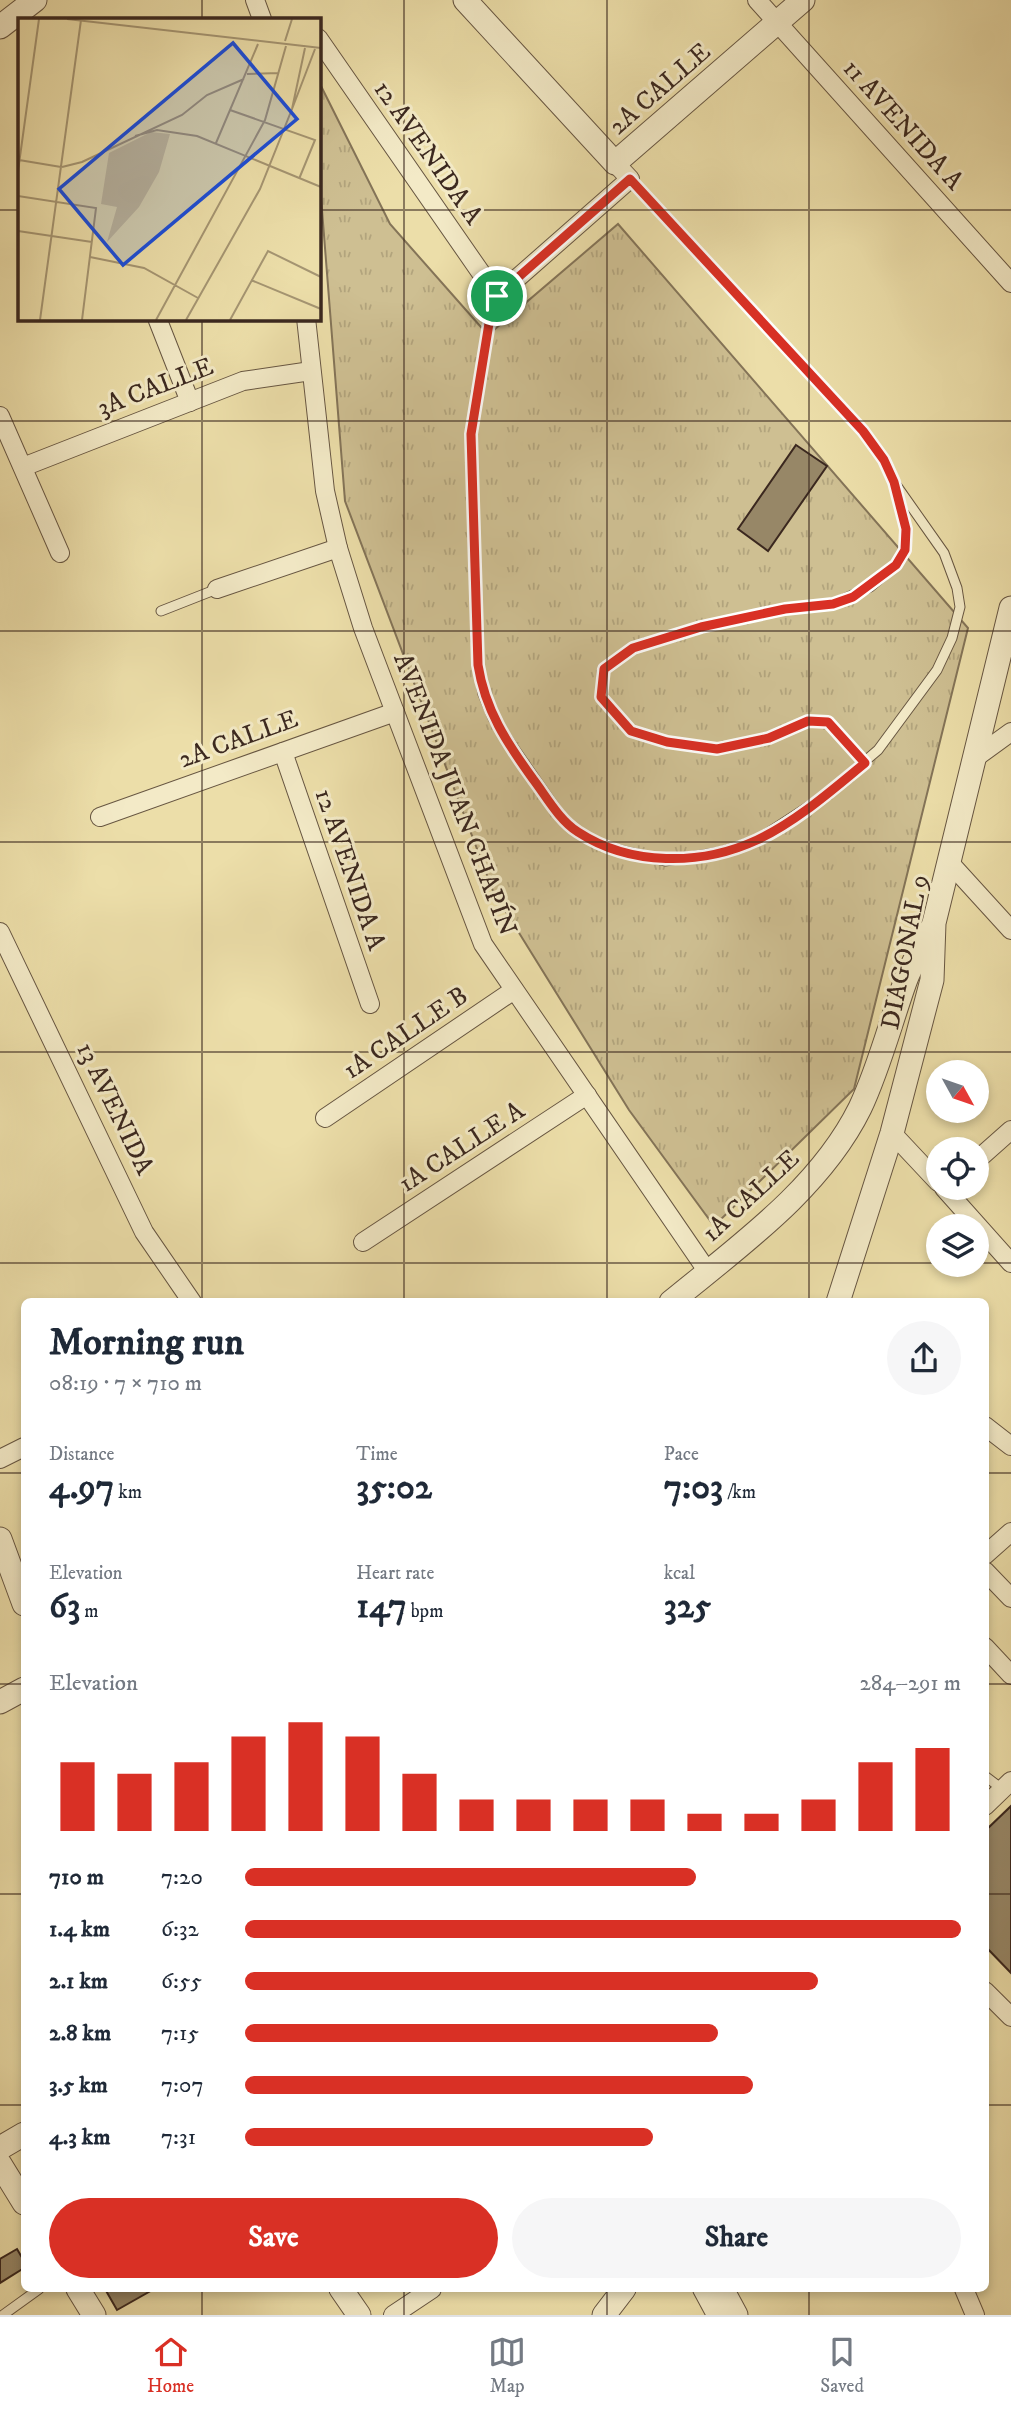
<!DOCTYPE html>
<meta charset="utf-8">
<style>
body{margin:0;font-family:"IM FELL DW Pica",serif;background:#f6f6f7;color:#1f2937;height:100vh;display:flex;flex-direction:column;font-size:26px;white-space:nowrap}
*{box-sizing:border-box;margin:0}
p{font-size:23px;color:#747a83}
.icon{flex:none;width:38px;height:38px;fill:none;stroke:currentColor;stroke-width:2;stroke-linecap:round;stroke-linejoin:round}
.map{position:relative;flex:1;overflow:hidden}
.drawer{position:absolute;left:21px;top:1298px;width:968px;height:994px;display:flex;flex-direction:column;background:#fff;border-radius:10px;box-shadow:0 4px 10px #0003}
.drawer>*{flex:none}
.needle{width:46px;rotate:130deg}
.controls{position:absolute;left:926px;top:1060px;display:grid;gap:14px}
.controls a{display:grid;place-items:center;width:63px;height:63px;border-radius:50%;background:#fff;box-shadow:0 4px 10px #0003;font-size:35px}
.pin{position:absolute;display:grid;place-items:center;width:60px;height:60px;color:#fff;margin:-30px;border:4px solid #fff;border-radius:50%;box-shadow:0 2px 7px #0007}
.round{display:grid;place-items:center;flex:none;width:74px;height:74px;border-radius:37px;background:#f6f6f7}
.head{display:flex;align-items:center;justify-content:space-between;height:119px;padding:0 28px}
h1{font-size:38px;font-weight:800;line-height:52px}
.stats{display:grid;grid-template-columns:repeat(3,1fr);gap:10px;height:119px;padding:7px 28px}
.stats div{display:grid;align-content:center}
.stats b{font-size:35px;font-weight:800}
.stats small{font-size:19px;font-weight:400}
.stats p{font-size:19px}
.chart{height:196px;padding:14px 28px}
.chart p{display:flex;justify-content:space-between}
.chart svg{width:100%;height:126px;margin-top:7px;stroke:#d93025;stroke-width:6}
.primary-button{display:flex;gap:14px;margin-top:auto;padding:14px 28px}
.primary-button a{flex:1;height:80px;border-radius:42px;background:#d93025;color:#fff;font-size:28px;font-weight:800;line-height:80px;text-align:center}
.primary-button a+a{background:#f6f6f7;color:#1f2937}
ul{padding:0 28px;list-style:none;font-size:23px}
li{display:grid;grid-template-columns:112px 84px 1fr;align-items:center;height:52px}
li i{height:18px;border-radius:9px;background:#d93025}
.tabs{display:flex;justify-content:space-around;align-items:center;height:98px;border-top:2px solid #e0e1e3;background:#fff;font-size:19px;color:#747a83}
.tabs a{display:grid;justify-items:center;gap:4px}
.tabs .on{color:#d93025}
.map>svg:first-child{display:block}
.park{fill:url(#park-tufts);stroke:#847458;stroke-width:2}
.building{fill:#978767;stroke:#3b281f;stroke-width:2}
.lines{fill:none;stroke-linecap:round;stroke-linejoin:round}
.service-casing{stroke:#675642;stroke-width:11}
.minor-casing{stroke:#675642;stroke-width:20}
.tertiary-casing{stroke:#675642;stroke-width:25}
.service{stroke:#f3eac7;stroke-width:9}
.minor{stroke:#f3eac7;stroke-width:18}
.tertiary{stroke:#f3eac7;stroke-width:23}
.route-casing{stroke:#fff;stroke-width:14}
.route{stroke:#d93025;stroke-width:9}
.grid{fill:none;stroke:#3b281f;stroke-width:2;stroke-opacity:0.55}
.labels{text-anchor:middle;stroke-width:6;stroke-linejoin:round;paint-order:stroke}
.street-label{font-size:26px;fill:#3b281f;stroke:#f3eac7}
.inset-road{fill:none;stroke:#a59572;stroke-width:2}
.view{fill:#1d4ed8;fill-opacity:0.15;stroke:#1d4ed8;stroke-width:3.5}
.inset-edge{fill:none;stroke:#3b281f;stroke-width:3.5}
</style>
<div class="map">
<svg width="1011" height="2315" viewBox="0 0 1011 2315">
<defs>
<pattern id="park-tufts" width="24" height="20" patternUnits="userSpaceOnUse" patternTransform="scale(1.75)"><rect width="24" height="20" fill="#cebf92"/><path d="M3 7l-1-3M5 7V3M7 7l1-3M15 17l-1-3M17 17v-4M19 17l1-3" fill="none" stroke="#b2a47d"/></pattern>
</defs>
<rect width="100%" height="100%" fill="#ecdea9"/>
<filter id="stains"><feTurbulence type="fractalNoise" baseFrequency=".00286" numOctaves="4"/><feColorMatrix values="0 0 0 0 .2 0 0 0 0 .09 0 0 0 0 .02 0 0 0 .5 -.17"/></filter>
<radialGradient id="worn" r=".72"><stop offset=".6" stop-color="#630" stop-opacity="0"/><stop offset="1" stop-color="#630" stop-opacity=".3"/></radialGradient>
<path class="park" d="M318 80 390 224 488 335 618 224 968 628 854 1089 714 1226 629 1110 493 891 345 501 319 172Z"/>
<g class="building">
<path d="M796 445 827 466 768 551 738 529Z"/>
<path d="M1011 1806V1973L985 1946V1831Z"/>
<path d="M17 2249 24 2261V2268L0 2283V2259Z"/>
<path d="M105 2289H154L117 2310Z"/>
</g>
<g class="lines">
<defs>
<g id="service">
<path d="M497 296 492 305 471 434 478 665 483 694 493 718 558 812 576 831 604 846 665 861 721 852 757 840 823 797 878 750 937 670 952 638 960 607 957 588 944 553 894 482 884 460 863 431 630 179"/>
<path d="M161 611 217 589"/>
<path d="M865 763 828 722 808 721 769 738 717 749 668 742 631 731 601 697 604 669 633 648 701 627 784 609 833 604 870 587 896 565 905 550 906 529 897 490"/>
<path d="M985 1776 1002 1789"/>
<path d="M3 2315 39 2289"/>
</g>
<g id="minor">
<path d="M255 0 262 19"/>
<path d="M757 0 1011 283"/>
<path d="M318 38 497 296 630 179 615 163"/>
<path d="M157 318 190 402"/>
<path d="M306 318 325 491 338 548 363 628 483 944 708 1272"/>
<path d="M0 416 60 553"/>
<path d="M23 467 243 381 311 371"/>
<path d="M217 589 338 548"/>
<path d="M283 752 370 1004"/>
<path d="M975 758 1011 732"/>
<path d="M100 817 395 712"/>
<path d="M949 862 1011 930"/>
<path d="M0 932 144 1232 192 1302"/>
<path d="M325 1118 514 990"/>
<path d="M892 1133 938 1182"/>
<path d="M976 1161 1011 1130"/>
<path d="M944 1188 1011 1263"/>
<path d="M363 1242 587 1095"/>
<path d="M985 1426 1011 1446"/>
<path d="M0 1459 24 1447"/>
<path d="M985 1555 1011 1532"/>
<path d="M985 1571 1011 1598"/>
<path d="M985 1647 1011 1675"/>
<path d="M985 1806 1011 1781"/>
<path d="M985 1991 1011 2017"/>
<path d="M702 2289 716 2315"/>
<path d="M964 2289 975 2315"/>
<path d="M393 2315 432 2289"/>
</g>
<g id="tertiary">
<path d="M465 0 615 163 803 0"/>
<path d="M0 27 35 0"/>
<path d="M671 1302C739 1246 820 1189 860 1108 879 1068 890 1024 905 982 911 964 923 946 931 929"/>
<path d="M838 1302 892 1133 932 980 934 923 1011 608"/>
<path d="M0 1539 24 1604"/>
<path d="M0 1702 24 1689"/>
<path d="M0 2148 24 2134"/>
<path d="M0 2164 24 2203"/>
<path d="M78 2289 94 2315"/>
<path d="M341 2289 359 2315"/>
<path d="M722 2289 736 2315"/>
<path d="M604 2315 624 2289"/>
</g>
</defs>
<use href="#service" class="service-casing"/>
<use href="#minor" class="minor-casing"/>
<use href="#tertiary" class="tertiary-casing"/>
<use href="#service" class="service"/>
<use href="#minor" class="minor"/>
<use href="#tertiary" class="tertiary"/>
</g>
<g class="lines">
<defs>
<path id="route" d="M630 179 863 431 884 460 894 482 906 529 905 550 896 565 853 597 833 604 785 609 701 627 633 648 604 669 601 697 631 731 667 742 717 749 769 738 808 721 828 722 865 763C832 790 796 822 757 840 701 866 630 866 578 832 559 820 546 796 533 779 507 743 485 710 478 665L471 434 492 305 497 296Z"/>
</defs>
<use href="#route" class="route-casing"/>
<use href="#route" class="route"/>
</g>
<path class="grid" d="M202 0V19M404 0V1302M607 0V1302M809 0V1302M0 210H19M318 210H1011M202 318V1302M0 421H1011M0 631H1011M0 842H1011M0 1052H1011M0 1263H938M976 1263H1011M0 1473H24M985 1473H1011M0 1684H24M985 1684H1011M0 1894H24M985 1894H1011M0 2105H24M985 2105H1011M202 2289V2315M404 2289V2315M607 2289V2315M809 2289V2315"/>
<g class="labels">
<g class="street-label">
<text transform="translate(659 88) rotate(-41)" y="9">2A CALLE</text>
<text transform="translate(904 124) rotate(48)" y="9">11 AVENIDA A</text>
<text transform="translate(429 152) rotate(55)" y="9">12 AVENIDA A</text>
<text transform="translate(155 386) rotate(-21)" y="9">3A CALLE</text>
<text transform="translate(238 738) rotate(-20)" y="9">2A CALLE</text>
<text transform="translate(456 794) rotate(69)" y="9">AVENIDA JUAN CHAPÍN</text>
<text transform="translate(351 869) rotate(71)" y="9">12 AVENIDA A</text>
<text transform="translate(904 952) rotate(-79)" y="9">DIAGONAL 9</text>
<text transform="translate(405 1032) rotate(-34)" y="9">1A CALLE B</text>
<text transform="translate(116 1108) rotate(64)" y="9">13 AVENIDA</text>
<text transform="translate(461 1146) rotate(-33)" y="9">1A CALLE A</text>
<text transform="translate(750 1195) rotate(-43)" y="9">1A CALLE</text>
</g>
</g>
<g transform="translate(18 18)">
<rect width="303" height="303" fill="#ecdea9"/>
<path d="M133 114 152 116 141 154 121 189 89 224 99 189 83 186 91 135Z" fill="#cebf92"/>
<path class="inset-road" d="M49 1 303 30M267 23 274 1M229 56 261 55M274 91 297 31M212 92 297 122 281 161M117 118 139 112 179 118 303 169M198 125 240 26M1 142 43 149M44 149 64 144 164 97 189 77 226 61M0 153 21 1M0 178 78 190 64 302M0 213 74 224M72 239 126 250 180 280M233 262 303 291M22 302 63 2M138 302 247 102 268 28M168 302 242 171 274 91 287 30M212 302 250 233 303 259"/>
<path class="view" d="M215 25 279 101 105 247 41 171Z"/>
<rect width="303" height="303" class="inset-edge"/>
</g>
<rect width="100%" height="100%" filter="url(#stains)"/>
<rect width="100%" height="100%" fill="url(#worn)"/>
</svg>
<div class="controls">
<a><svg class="needle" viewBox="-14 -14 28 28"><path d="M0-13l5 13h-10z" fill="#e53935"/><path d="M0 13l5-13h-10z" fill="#747a83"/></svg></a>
<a><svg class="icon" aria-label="locate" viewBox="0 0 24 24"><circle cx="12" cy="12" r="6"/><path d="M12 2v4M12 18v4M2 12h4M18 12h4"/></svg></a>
<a><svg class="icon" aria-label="layers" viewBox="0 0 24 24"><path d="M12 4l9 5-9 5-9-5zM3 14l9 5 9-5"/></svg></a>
</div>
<div class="pin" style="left:497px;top:296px;background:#1e9e55"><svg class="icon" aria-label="arrive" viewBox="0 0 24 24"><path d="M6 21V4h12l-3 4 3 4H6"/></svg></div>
<section class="drawer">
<div class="head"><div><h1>Morning run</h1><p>08:19 · 7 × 710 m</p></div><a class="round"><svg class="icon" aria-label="share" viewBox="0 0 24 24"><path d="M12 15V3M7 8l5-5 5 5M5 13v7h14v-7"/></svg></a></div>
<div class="stats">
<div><p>Distance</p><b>4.97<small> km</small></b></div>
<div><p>Time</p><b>35:02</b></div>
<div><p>Pace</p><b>7:03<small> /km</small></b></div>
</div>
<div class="stats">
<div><p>Elevation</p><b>63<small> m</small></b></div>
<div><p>Heart rate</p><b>147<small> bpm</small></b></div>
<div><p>kcal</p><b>325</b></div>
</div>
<div class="chart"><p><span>Elevation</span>284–291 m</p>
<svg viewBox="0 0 160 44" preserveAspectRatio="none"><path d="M5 44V20M15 44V24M25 44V20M35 44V11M45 44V6M55 44V11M65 44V24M75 44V33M85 44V33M95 44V33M105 44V33M115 44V38M125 44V38M135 44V33M145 44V20M155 44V15"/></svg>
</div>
<ul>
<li><b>710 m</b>7:20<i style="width:63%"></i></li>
<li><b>1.4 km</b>6:32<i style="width:100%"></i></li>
<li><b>2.1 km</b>6:55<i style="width:80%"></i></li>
<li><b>2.8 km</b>7:15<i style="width:66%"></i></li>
<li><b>3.5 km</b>7:07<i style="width:71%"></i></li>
<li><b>4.3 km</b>7:31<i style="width:57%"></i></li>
</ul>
<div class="primary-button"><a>Save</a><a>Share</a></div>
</section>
</div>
<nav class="tabs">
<a class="on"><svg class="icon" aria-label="home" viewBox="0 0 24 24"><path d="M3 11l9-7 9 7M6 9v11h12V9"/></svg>Home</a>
<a><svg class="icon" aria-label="map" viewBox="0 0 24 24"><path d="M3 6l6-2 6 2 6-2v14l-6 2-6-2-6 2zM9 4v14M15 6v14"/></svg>Map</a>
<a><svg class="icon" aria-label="saved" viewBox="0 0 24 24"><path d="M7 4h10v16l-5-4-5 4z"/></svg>Saved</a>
</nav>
